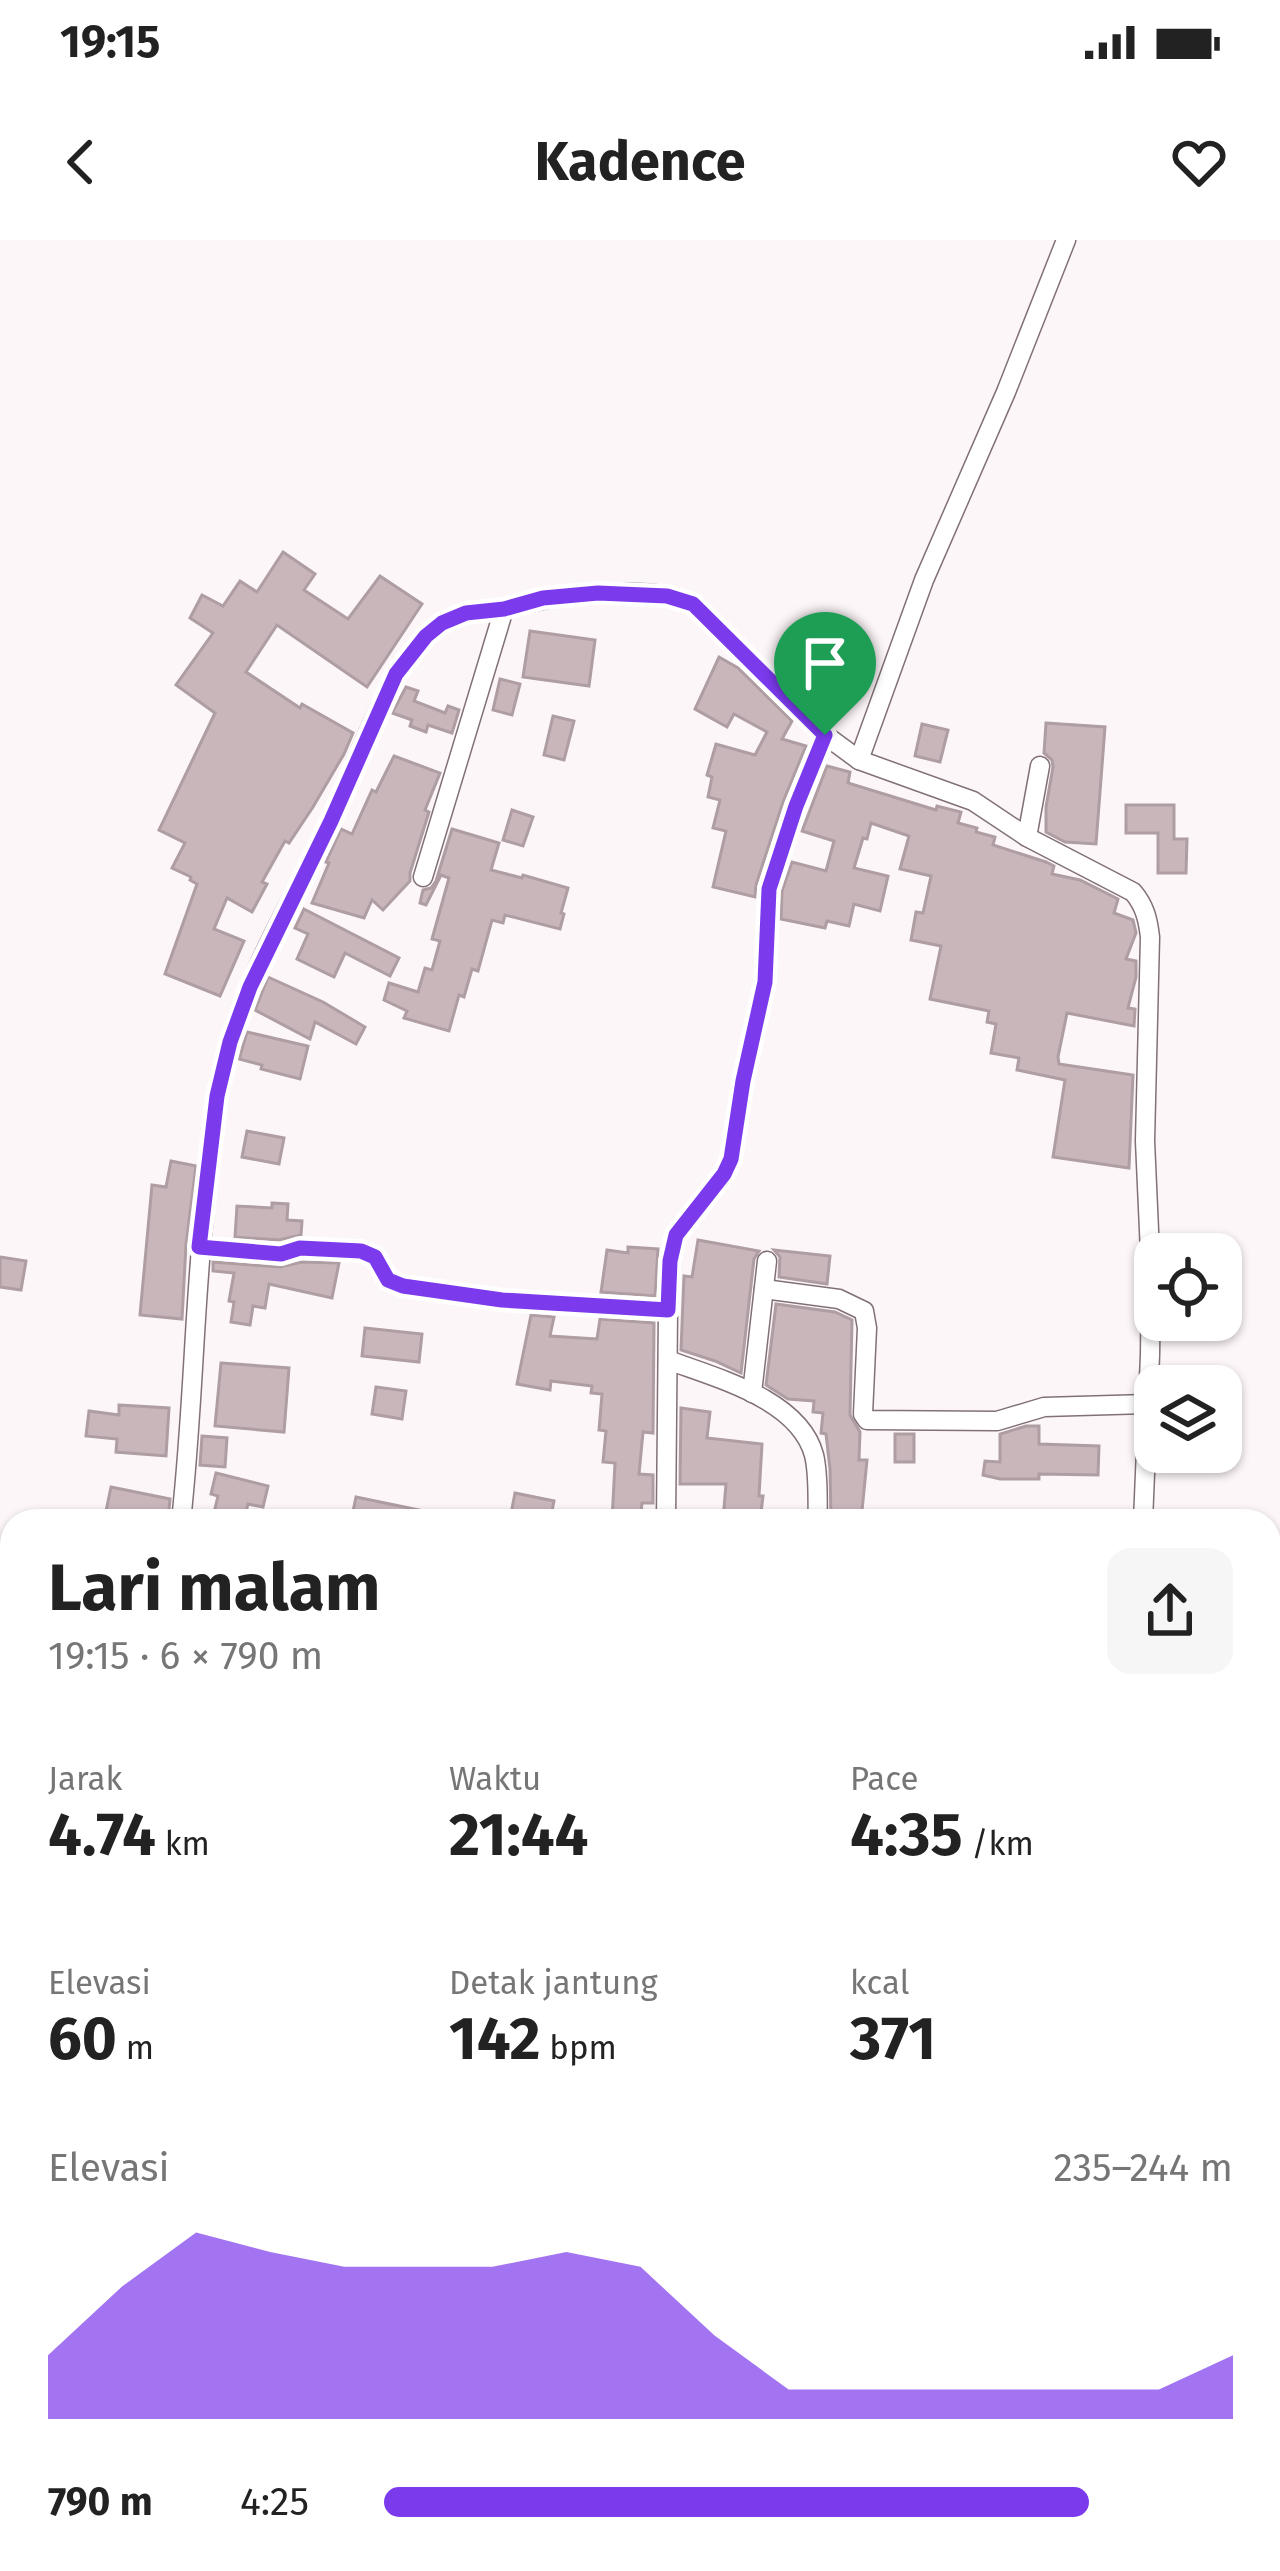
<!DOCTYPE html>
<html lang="id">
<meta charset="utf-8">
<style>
body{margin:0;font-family:"Fira Sans",sans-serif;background:#f6f6f6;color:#222;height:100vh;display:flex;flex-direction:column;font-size:45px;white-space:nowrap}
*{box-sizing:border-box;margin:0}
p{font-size:39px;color:#767676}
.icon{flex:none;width:66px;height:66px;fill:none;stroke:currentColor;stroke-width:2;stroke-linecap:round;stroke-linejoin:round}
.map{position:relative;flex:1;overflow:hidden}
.side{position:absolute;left:0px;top:1269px;width:1281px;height:1062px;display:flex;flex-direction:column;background:#fff;border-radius:36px 36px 0 0;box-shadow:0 3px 9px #0004}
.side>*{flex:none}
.controls{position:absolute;left:1134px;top:993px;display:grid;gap:24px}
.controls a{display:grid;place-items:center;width:108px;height:108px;border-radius:24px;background:#fff;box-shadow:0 3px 9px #0004;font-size:60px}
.pin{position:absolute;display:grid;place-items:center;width:102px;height:102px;color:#fff;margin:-123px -51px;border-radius:50% 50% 50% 0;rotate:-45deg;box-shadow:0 0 12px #0007}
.pin .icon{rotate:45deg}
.round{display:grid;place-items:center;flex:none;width:126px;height:126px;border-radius:24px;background:#f6f6f6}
.summary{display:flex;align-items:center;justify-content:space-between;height:204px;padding:0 48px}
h1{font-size:66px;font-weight:700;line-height:90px}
.stats{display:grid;grid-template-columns:repeat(3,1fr);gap:18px;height:204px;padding:12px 48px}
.stats div{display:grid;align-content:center}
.stats b{font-size:60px;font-weight:700}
.stats small{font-size:33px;font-weight:400}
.stats p{font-size:33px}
.chart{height:336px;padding:24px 48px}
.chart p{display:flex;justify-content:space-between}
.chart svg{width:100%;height:216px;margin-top:12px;fill:#7c3aed;opacity:.7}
ul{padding:0 48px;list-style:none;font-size:39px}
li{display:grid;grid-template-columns:192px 144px 1fr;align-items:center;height:90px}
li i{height:30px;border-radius:15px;background:#7c3aed}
.status{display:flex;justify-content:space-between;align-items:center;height:84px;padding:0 60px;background:#fff;direction:ltr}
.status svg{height:33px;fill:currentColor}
header{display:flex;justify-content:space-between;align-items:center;height:156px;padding:0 48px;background:#fff;font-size:54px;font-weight:700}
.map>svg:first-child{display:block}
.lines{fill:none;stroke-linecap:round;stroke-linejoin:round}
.river{stroke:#f098b5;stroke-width:33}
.building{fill:#c8b6bb;stroke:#ae9da2;stroke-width:3}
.minor-casing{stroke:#817176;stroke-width:21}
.minor{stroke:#fff;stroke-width:18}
.route-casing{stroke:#fff;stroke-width:24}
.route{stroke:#7c3aed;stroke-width:15}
</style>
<div class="status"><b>19:15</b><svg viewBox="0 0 49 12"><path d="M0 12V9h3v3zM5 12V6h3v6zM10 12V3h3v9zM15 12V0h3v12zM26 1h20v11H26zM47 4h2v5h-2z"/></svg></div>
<header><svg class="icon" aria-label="back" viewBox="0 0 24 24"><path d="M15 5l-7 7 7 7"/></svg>Kadence<svg class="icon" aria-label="heart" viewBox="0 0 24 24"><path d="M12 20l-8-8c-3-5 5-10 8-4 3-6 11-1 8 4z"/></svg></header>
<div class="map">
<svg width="1280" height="2331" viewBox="0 0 1280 2331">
<rect width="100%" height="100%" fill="#fdf6f8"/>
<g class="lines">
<g class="river">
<path d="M0 1913 12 1919"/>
<path d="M0 2178 12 2170"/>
</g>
</g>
<g class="building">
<path d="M283 312 315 334 304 350 348 379 380 336 422 364 367 447 277 385 246 432 300 468 302 464 353 493 344 514 313 567 289 603 285 601 262 642 267 644 252 672 227 658 214 689 244 701 220 756 165 734 197 644 190 640 191 637 172 628 185 603 159 590 215 473 176 445 213 393 190 378 202 355 223 366 240 341 257 352Z"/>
<path d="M530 391 595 400 589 446 523 437Z"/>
<path d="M719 417 738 428 792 481 782 499 806 506 783 562 756 645 755 657 713 647 726 591 713 588 720 560 708 557 712 537 707 535 716 504 755 515 767 492 734 474 727 487 695 469Z"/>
<path d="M500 439 520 444 512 475 493 470Z"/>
<path d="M406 447 418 451 414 461 445 473 448 466 459 470 452 493 428 485 426 492 410 486 412 480 392 473Z"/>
<path d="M553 476 574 481 564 520 544 515Z"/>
<path d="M1046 483 1105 487 1096 604 1065 602 1046 592V567L1053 527 1052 520 1044 513Z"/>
<path d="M922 484 948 490 940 522 915 516Z"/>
<path d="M394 516 440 533 425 570 429 572 410 633V641L383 670 372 660 364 678 312 663 329 623 326 622 341 589 352 594 372 550 376 552Z"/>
<path d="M827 526 850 532 848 543 936 570 937 566 961 572 958 583 977 588 976 592 995 597 993 605 1046 622 1054 626 1052 634 1080 640 1118 659 1114 673 1133 680 1136 693 1126 719 1136 721V737L1128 768 1135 769 1134 786 1067 773 1058 817 1059 824 1133 835 1129 928 1053 917 1065 840 1017 830 1019 818 991 813 996 784 987 782 989 771 930 759 941 706 911 700 916 672 923 673 931 636 900 629 909 596 871 583 867 599 863 598 854 628 888 636 880 671 854 664 849 686 827 681 825 688 781 679 782 651 792 622 826 631 834 601 802 591Z"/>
<path d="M1126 565H1174V599H1187L1186 633H1158V593H1126Z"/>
<path d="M512 570 533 577 523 606 503 600Z"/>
<path d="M452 589 499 603 491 630 522 638 523 635 568 648 561 673 564 674 560 689 505 675 503 683 492 680 478 731 472 729 464 757 459 755 449 791 404 778 407 771 384 760 389 743 418 752 425 728 432 730 440 701 432 699 449 638 441 635 426 665 420 663 423 650 431 648 436 641Z"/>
<path d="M304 669 399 718 390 736 345 713 334 737 297 719 308 694 295 688Z"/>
<path d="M268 737 323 762 365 787 356 804 315 782 310 799 255 770Z"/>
<path d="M247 792 308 806 300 839 261 829 262 825 239 819Z"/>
<path d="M247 891 284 898 279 924 242 917Z"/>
<path d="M171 921 196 926 186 1005 182 1079 140 1075 152 945 166 947Z"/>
<path d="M272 963 288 964 287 980 302 981 301 995 279 1000 235 997 237 966 272 968Z"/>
<path d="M698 1000 759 1011 754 1019 741 1133 715 1121 681 1110 684 1036 692 1037Z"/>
<path d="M628 1007 658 1009 655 1056 601 1052 607 1010 628 1013Z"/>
<path d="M774 1010 830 1016 827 1044 779 1037 780 1017Z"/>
<path d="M0 1017 26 1021 21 1050 0 1047Z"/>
<path d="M213 1022 280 1027 302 1022 339 1023 332 1058 269 1044 265 1068 253 1066 250 1085 231 1082 234 1062 229 1061 234 1033 213 1031Z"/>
<path d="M776 1064 835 1072 852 1080 850 1175 860 1192 859 1220H867L861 1281H831L830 1229 826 1194 821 1193 823 1173 813 1172 814 1161 788 1159 766 1145Z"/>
<path d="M531 1075 554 1077 550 1096 597 1099 600 1079 654 1083 653 1193 643 1192 639 1234 653 1235V1263H642L640 1281H612L615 1223 603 1222 606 1191 599 1190 602 1154 591 1153 592 1146 551 1141 550 1150 517 1144Z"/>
<path d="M365 1088 422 1094 419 1122 362 1116Z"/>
<path d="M221 1123 289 1128 284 1192 215 1186Z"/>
<path d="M376 1147 406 1151 402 1179 372 1174Z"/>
<path d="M119 1165 169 1168 166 1216 116 1212 117 1199 86 1196 89 1171 119 1175Z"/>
<path d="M681 1168 710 1172 707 1198 762 1204 759 1256H763L760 1281 723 1280 726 1244H680Z"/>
<path d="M1026 1186H1039V1204L1099 1206 1098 1235 1039 1234V1239H1000L983 1235 985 1221 1000 1222V1194Z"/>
<rect x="895" y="1194" width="19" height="28"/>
<path d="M202 1196 227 1198 225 1227 200 1225Z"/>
<path d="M216 1233 268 1246 263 1267 248 1264 244 1281H212L218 1256 211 1254Z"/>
<path d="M111 1247 170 1259 168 1281H128L105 1276Z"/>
<path d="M515 1253 554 1261 550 1281 510 1279Z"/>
<path d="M356 1257 438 1274 437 1281H351Z"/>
</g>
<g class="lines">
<defs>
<g id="minor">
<path d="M859 520 924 340 1006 152 1066 0"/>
<path d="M1027 597 1040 526"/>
<path d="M423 637 504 369"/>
<path d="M199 1007 281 1014 300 1008 361 1011 375 1017 387 1040 403 1046 502 1060 668 1070"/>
<path d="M764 1049 839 1059 864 1071 867 1088 863 1174 867 1180 997 1181 1044 1167 1147 1164"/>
<path d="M668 1120C716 1138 799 1159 814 1215 819 1235 817 1260 818 1281"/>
<path d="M752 1153 767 1021"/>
<path d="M181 1281C194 1166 194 1051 208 936 213 891 216 845 230 801 253 723 298 652 332 578 357 525 393 411 443 382 463 371 483 373 505 369 523 365 540 359 558 357 594 353 662 347 693 364L825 495 859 520 973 561 1027 597 1133 652C1145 666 1148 680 1150 697L1145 901 1151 1035 1150 1115 1143 1281"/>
<path d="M666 1281 668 1070 672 1008 676 995 724 934 731 919 743 841 765 742 769 649 796 566 825 495"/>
<path d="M1165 2319 1166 2331"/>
<path d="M145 2331 149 2319"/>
<path d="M672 2331V2319"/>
<path d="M838 2331 840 2319"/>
</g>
</defs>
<use href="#minor" class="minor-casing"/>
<use href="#minor" class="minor"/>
</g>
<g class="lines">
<defs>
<path id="route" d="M598 353 667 356 693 364 825 495 796 566 769 649 765 742 743 841 731 919 724 934 676 995 670 1021 668 1070 502 1060 403 1046 388 1040 375 1017 361 1011 300 1008 281 1014 199 1007 217 856 230 802 250 747 331 581 396 434 426 396 442 383 466 373 504 369 543 358Z"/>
</defs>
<use href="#route" class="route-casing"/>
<use href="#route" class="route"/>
</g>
</svg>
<div class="controls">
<a><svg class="icon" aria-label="locate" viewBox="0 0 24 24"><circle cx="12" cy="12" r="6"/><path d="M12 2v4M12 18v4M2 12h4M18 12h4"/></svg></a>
<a><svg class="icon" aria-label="layers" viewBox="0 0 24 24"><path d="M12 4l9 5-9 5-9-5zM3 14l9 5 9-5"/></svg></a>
</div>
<div class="pin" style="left:825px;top:495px;background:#1e9e55"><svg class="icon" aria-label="arrive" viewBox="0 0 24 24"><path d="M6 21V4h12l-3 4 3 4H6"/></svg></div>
<section class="side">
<div class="summary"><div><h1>Lari malam</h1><p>19:15 · 6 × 790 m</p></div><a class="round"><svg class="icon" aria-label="share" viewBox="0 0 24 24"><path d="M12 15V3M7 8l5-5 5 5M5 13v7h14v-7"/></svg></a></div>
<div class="stats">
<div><p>Jarak</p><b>4.74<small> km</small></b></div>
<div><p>Waktu</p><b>21:44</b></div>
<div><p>Pace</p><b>4:35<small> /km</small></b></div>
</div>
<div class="stats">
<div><p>Elevasi</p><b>60<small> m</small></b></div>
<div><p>Detak jantung</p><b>142<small> bpm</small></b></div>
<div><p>kcal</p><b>371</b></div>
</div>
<div class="chart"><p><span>Elevasi</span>235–244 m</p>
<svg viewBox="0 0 160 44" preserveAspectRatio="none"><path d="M0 44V31L10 17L20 6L30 10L40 13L50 13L60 13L70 10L80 13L90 27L100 38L110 38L120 38L130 38L140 38L150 38L160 31V44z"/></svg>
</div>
<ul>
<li><b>790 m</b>4:25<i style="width:83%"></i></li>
</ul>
</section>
</div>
